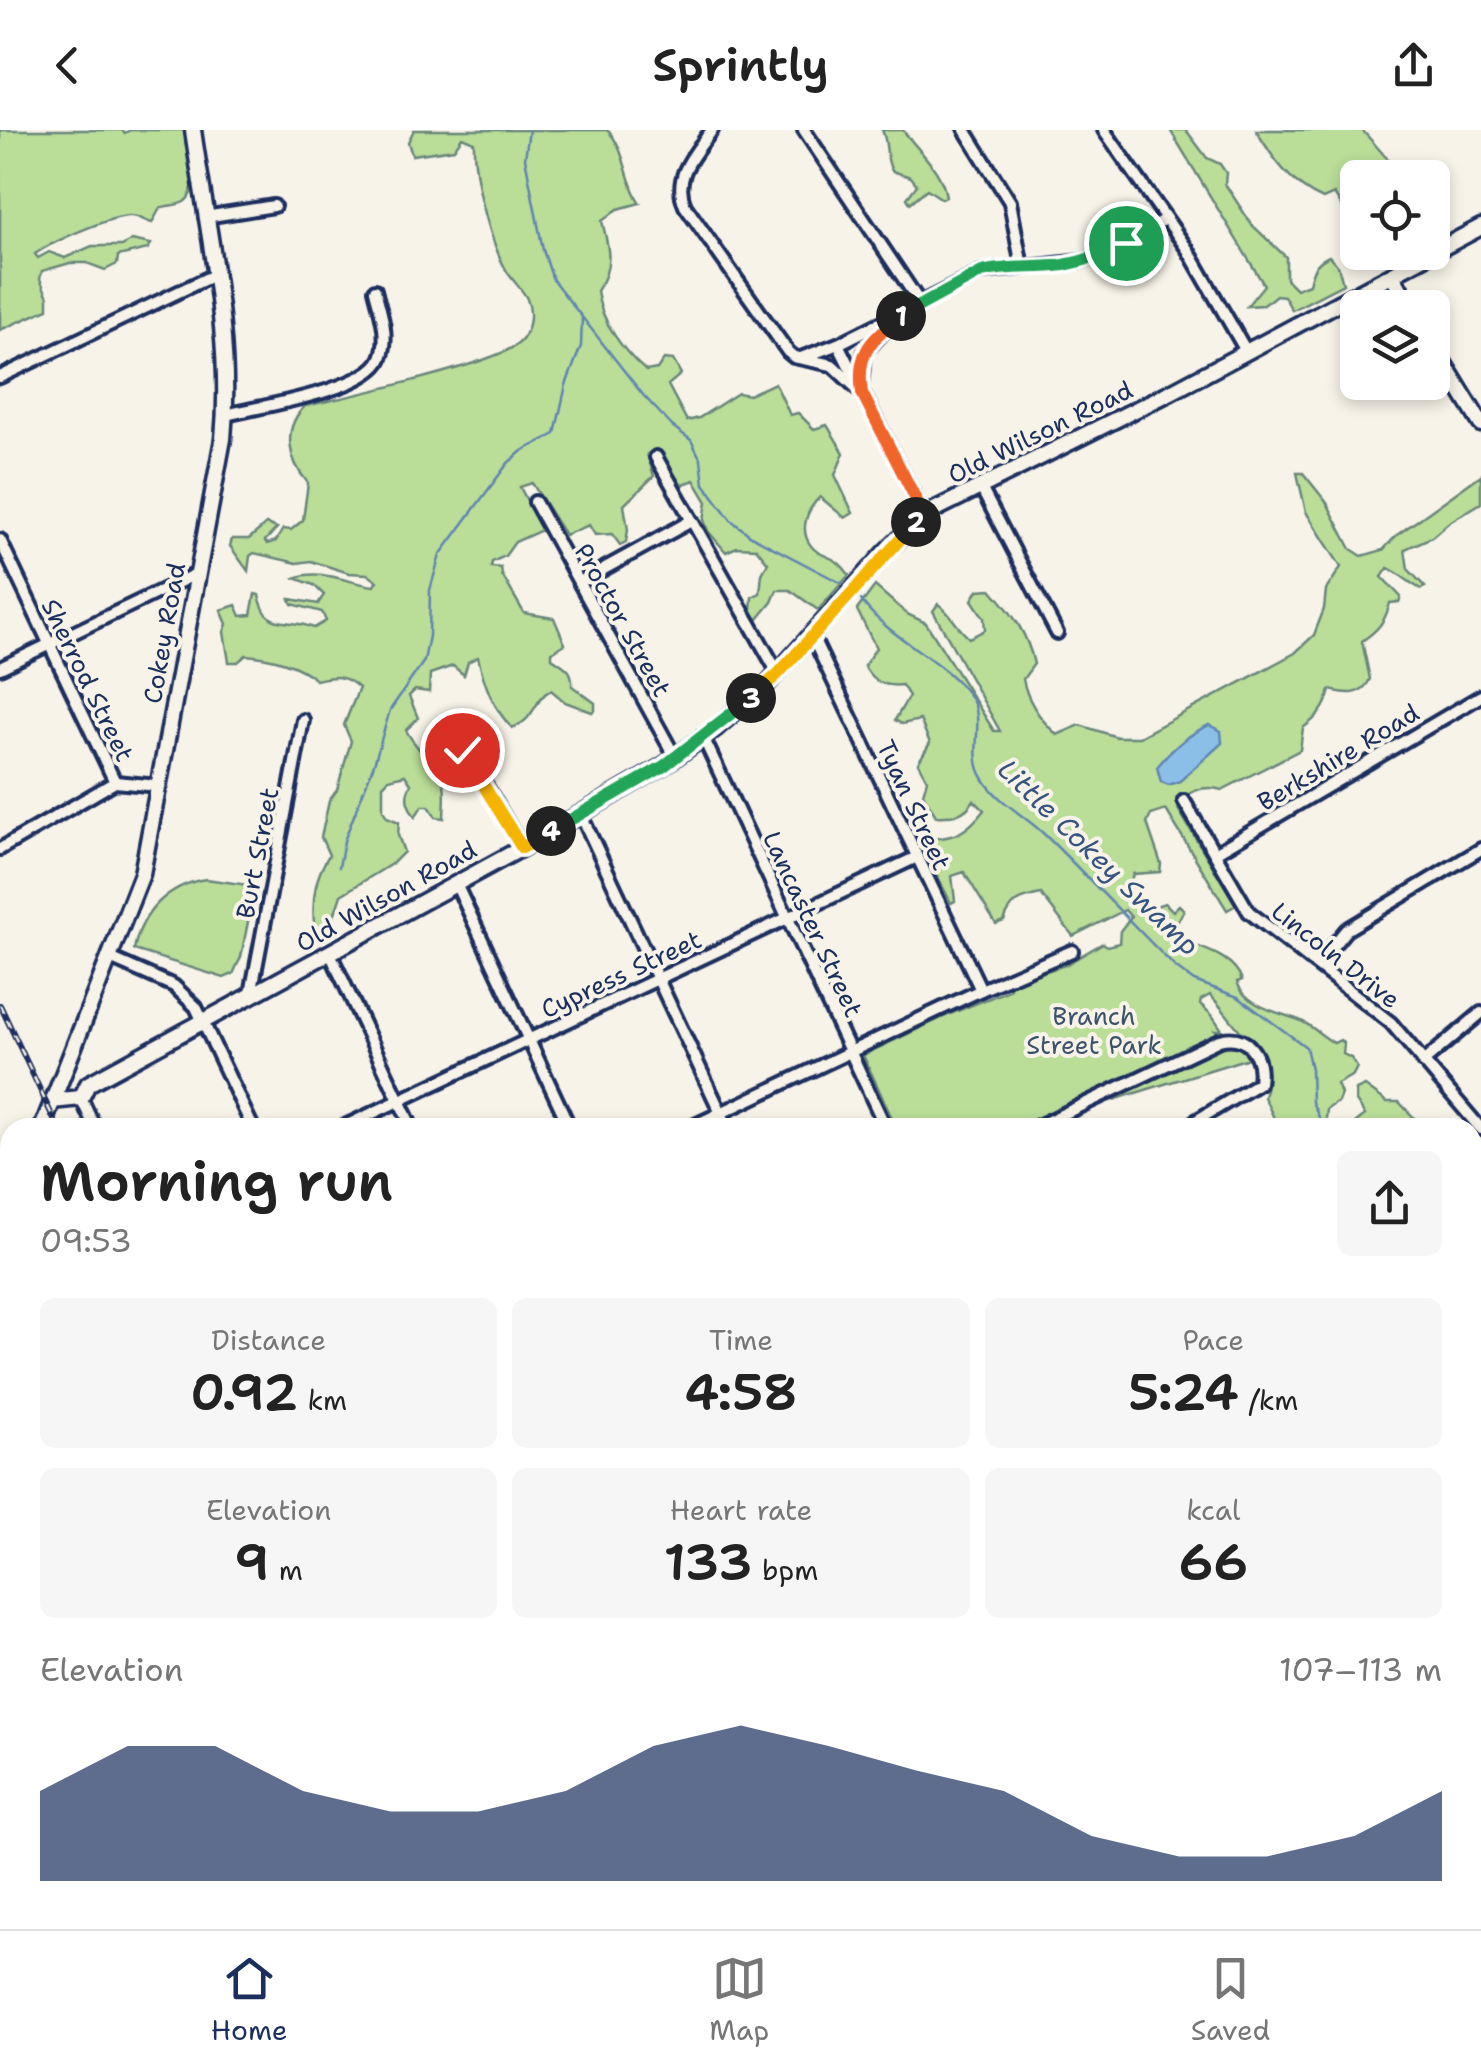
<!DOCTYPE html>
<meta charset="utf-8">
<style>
body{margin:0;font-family:"Shantell Sans",sans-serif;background:#f6f6f6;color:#222;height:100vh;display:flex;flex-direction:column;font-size:38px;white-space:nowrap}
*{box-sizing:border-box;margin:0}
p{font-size:32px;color:#767676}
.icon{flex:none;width:55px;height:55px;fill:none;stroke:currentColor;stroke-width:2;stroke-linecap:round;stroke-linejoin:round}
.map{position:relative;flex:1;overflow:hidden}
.panel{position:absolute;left:0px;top:988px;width:1482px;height:812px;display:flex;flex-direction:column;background:#fff;border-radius:30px 30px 0 0;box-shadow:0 5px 15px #0003}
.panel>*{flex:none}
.tools{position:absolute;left:1340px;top:30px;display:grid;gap:20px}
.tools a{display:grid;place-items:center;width:110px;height:110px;border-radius:15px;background:#fff;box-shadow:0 5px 15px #0003;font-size:50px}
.pin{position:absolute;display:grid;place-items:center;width:85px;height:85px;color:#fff;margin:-42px;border:5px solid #fff;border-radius:50%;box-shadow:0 2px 10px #0007}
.km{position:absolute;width:50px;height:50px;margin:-25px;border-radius:50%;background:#222;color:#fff;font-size:28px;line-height:50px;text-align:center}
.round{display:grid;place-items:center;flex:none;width:105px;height:105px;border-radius:15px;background:#f6f6f6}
.summary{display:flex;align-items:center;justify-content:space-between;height:170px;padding:0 40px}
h1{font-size:55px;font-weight:600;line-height:75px}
.figures{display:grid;grid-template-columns:repeat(3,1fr);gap:15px;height:170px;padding:10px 40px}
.figures div{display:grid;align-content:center;border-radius:15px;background:#f6f6f6;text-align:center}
.figures b{font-size:50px;font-weight:600}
.figures small{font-size:28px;font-weight:400}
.figures p{font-size:28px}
.chart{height:280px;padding:20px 40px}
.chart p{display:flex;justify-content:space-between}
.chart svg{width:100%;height:180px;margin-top:10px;fill:#1b2f5e;opacity:.7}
header{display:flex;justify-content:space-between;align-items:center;height:130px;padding:0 40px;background:#fff;font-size:45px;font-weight:600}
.menu{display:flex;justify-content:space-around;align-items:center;height:140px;border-top:2px solid #e0e0e0;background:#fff;font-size:28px;color:#767676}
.menu a{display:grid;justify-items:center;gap:5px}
.menu .active{color:#1b2f5e}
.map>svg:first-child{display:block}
.green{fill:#badd98;stroke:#6a867b;stroke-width:2.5}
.water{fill:#8cbfe8;stroke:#5f85b1;stroke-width:2.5}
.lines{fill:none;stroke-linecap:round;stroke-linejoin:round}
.stream{stroke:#5f85b1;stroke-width:2.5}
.street-casing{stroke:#1b2f5e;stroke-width:18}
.secondary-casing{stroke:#1b2f5e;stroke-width:21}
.street{stroke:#f7f3e8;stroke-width:10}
.secondary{stroke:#f7f3e8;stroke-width:14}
.rail-casing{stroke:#1b2f5e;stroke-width:6}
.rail{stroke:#f7f3e8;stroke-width:2.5;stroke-dasharray:8;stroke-linecap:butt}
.split-1-casing{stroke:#fff;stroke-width:20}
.split-2-casing{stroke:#fff;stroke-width:20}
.split-3-casing{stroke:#fff;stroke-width:20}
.split-4-casing{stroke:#fff;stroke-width:20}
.split-5-casing{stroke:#fff;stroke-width:20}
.split-1{stroke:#22a559;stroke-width:12}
.split-2{stroke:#f0652b;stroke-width:12}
.split-3{stroke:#f5b400;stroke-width:12}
.split-4{stroke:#22a559;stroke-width:12}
.split-5{stroke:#f5b400;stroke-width:12}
.labels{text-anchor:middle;stroke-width:8;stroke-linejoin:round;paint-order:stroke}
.street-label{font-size:25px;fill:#1b2f5e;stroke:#f7f3e8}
.park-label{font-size:25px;fill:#3b526a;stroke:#f7f3e8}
.water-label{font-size:28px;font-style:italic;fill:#375380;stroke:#f7f3e8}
</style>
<header><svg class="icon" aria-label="back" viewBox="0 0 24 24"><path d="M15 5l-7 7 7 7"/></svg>Sprintly<svg class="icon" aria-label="share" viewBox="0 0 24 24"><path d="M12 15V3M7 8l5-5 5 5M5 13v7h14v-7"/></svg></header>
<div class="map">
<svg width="1481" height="1799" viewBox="0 0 1481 1799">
<rect width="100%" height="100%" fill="#f7f3e8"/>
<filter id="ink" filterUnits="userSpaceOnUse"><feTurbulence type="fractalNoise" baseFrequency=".01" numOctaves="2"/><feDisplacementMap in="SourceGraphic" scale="20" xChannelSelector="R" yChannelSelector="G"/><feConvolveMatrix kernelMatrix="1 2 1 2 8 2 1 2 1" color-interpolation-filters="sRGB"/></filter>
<g filter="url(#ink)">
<g class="green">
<path d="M0 0H122L125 3 130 0H184C187 17 202 60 184 72 177 76 168 75 160 78L152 93C144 91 139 86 131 86 112 85 52 112 35 124L38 128 49 122 65 128 92 116H122L132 110 151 114 148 119 118 126 117 134 105 140 87 133H70L42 141 40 149 48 167V179L0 200Z"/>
<path d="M414 0H607C626 18 625 52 640 73L618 79 602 91C609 118 614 137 597 161 601 192 623 221 646 241L657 239 664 229 673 230 681 244 668 255 687 291 699 288 738 263 749 265 775 253 790 285 798 283 814 299 827 295 844 323 835 345 853 383 845 388 820 367C807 379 798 401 812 417 822 429 835 423 849 445L818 480 790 460H777L772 472 757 490 751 480 752 467 760 463 762 444 768 433 756 418 737 417 726 422 708 401 704 390 707 372 694 350 682 355 654 322 647 324 654 346 624 375 628 400 626 412 620 415 612 404 595 405 589 395 565 405 532 353 520 357 542 400 515 412 505 426 492 432 491 437 501 438 502 445 524 483 554 488 565 514 552 522V528C565 537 573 539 572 556L595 573V580L592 582 565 572 551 560C534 568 536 590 512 598 493 578 484 554 478 527L468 532 464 545 453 536 430 544 429 562 415 560 409 566 418 588 406 600C414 618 441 638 444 655 446 663 444 680 444 688L436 687 429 676H422L415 687C407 674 404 667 411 654L405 645 389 649 383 655V680L387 687 399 692 398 705 404 722 393 733 341 765 332 792 335 804 329 805 314 793C312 768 315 747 329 725L321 707 329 671 337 660 351 611 344 595 359 558C344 544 334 546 316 550 299 534 269 527 246 525L238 532H229L224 502 227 494 221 480 236 475 241 486 251 485 255 464 259 465C268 503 283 486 314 498L326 491 322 482 292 474 290 469 318 474 324 465 314 455 295 448C321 438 348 453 374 456L377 451 367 444 349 443 311 431 297 433 254 423 250 426 248 441 230 416 232 409H249L266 394 277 398 265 411 267 414 276 411 283 399 291 400 303 390 308 353C289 331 281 300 305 276 343 268 496 234 519 213 530 203 533 183 527 169 523 159 510 149 505 138 489 108 473 45 474 12L462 7 454 19 412 25 408 12Z"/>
<path d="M882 0H903C918 21 943 41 946 67L942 69 927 59 910 73 907 68 917 55 911 47 892 41C884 26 889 15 882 0Z"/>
<path d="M1170 0H1186L1207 28 1220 34 1226 43 1225 54 1252 95 1286 127V149L1296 159 1309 154C1312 140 1316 132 1329 126L1338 136 1343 154 1292 180 1284 166 1276 165 1264 175 1247 176 1264 155Z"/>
<path d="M1256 0H1362L1393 35 1396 45 1358 48 1357 81 1347 84 1334 64 1323 69C1291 55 1273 29 1256 0Z"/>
<path d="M1297 343H1303L1327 373 1351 419 1362 426 1383 420 1397 405 1481 345V373L1448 393 1432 407 1405 419 1408 439 1425 457 1421 459C1409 453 1401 444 1388 438L1382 447 1401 467 1399 472 1390 473C1385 492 1378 500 1362 511L1370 549C1362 567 1346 564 1330 560 1326 578 1317 588 1303 598L1300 620 1222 660C1205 655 1184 660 1178 679L1236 775 1227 780 1166 680 1151 685 1147 693 1161 734 1160 742 1133 744 1128 760 1144 786 1152 777 1165 773 1173 781 1179 775 1184 780 1170 805C1194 818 1232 822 1242 850L1237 852C1245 876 1277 882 1299 890 1313 896 1321 906 1334 913L1340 910 1344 914 1343 924 1351 928 1357 937 1353 945 1337 954 1341 964 1338 972 1327 979 1326 989 1335 997H1269L1275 990 1264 967C1274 935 1262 924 1242 903 1230 890 1222 877 1210 865L1201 870 1200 874 1212 885 1222 900H1216L1255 926 1026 997H896L863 925 950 884 1009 860 1012 852 1065 835 1103 813 1107 816 1119 813 1120 801 1131 787 1125 780 1073 806 1041 764C1021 768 1011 771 1004 791L996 794 964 742 952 746 955 771 951 773 924 720 927 708C954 710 968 701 984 680L974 670C965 685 953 687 936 686L923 664 927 650 918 633 930 613 920 590 902 594 895 590 909 566 902 555C884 557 873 552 864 536L876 518 857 480 875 456 907 484 926 493 994 601H1000L933 481 938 474C951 483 956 497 969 508L985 500 984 488 972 470 978 460 991 459C1012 483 1027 502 1034 534L1023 549C1027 571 1041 590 1057 605L1080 595 1117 607H1139L1295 523 1314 505 1324 479 1326 460 1341 437 1306 382Z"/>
<path d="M206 749 255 756 241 827 233 844 224 848 134 820C141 782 168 755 206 749Z"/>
<path d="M1365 956 1387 972H1399L1423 997H1350L1365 985 1356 971V960Z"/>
<path d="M1473 1067 1481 1077V1270L1472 1254Z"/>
<path d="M1472 1274 1481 1289V1371L1473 1368Z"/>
<path d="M1473 1397 1481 1399V1726L1473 1728Z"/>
<path d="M438 1790H716L671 1799H442Z"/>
</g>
<path class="water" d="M1209 595 1221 601 1222 613 1180 651 1169 655 1161 652 1157 637C1170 621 1189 604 1209 595Z"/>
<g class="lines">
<g class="stream">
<path d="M529 0 525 28 543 120 553 150 643 265 672 296 691 310 701 330 704 354 731 390 751 406 841 453"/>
<path d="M861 470C889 509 941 527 970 566 987 591 967 623 983 648 997 672 1026 686 1045 705 1089 748 1131 793 1175 837L1194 851 1238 867 1306 917 1311 939 1312 972 1324 998"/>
<path d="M339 737 344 711 374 634 390 580 424 531 429 506 430 460 440 425 508 333 522 321 555 304 566 255 581 216 582 188"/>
<path d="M1472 1129 1481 1134"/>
</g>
<defs>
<g id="street">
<path d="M712 0C695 24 672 46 685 76L788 222 794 227 832 235 862 263"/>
<path d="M804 0 920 173"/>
<path d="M965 0 1010 72 1022 137"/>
<path d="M1104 0 1188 120 1246 221"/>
<path d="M205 87 274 76"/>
<path d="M838 214 924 385"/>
<path d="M801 228 838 214 982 142 1082 131 1112 120 1165 89"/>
<path d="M0 247 214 145"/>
<path d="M861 257 864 223 890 195"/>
<path d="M226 285C261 276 368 260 381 228 390 205 380 181 375 160"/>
<path d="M656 327 778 543"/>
<path d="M980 356 1057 503"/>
<path d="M535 372 675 627"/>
<path d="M0 410 115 652"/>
<path d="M580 452 691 391"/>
<path d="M812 506 981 860"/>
<path d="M0 538 198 443"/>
<path d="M449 592 522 718"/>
<path d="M703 607 886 998"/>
<path d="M1184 671 1249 782 1391 893 1481 999"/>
<path d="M581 685 728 998"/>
<path d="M0 719 115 652 159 656"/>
<path d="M1215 723 1481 566"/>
<path d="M456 754 570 998"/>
<path d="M330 823 412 998"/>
<path d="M110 828 174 856 196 877 253 998"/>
<path d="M1318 834 1346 800 1481 719"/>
<path d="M251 864 303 590"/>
<path d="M1423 932 1481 883"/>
<path d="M81 968 95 998"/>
<path d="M341 998 917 727"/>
<path d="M689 998 981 860 1072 821"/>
<path d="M1034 998 1219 910C1249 902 1263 927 1259 953L1184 998"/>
<path d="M0 1037 10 1042"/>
<path d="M0 1052 9 1071"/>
<path d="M0 1287 10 1301"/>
<path d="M0 1517 10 1534"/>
<path d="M0 1686 10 1680"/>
<path d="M266 1790 271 1799"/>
<path d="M410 1790 415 1799"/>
<path d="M71 1799 85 1790"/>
<path d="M325 1799 341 1790"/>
</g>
<g id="secondary">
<path d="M1392 145 1411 178"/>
<path d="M1432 214 1481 294"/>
<path d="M52 971 81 968 88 954 522 718 663 636 715 599 768 553 886 422 924 385 1171 262 1481 97"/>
<path d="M42 998 142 744 223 309C233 206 207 101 193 0"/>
<path d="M0 1095 10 1070"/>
<path d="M1472 1389 1481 1391"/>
</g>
</defs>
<use href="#street" class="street-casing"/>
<use href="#secondary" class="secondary-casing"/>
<use href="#street" class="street"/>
<use href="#secondary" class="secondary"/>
<defs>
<g id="rail">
<path d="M0 875 58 998"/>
<path d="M1472 1785 1481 1789"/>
<path d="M428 1790 432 1799"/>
</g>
</defs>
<use href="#rail" class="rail-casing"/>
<use href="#rail" class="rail"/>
</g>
</g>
<g class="lines" filter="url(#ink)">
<defs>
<path id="split-1" d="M901 186 982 142C1009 135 1037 139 1064 135 1086 131 1107 123 1126 113"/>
<path id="split-2" d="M901 186C871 211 856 221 862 263L924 385 916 392"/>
<path id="split-3" d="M751 568 778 544 916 392"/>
<path id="split-4" d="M551 701 664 636 751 568"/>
<path id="split-5" d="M462 620 522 718 551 701"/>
</defs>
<use href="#split-1" class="split-1-casing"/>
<use href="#split-2" class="split-2-casing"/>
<use href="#split-3" class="split-3-casing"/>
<use href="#split-4" class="split-4-casing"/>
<use href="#split-5" class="split-5-casing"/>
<use href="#split-1" class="split-1"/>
<use href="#split-2" class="split-2"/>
<use href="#split-3" class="split-3"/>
<use href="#split-4" class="split-4"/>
<use href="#split-5" class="split-5"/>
</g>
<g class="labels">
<g class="street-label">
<text transform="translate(1040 302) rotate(-26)" y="9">Old Wilson Road</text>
<text transform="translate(623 490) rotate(61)" y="9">Proctor Street</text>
<text transform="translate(164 503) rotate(-80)" y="9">Cokey Road</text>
<text transform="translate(88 550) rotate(64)" y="9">Sherrod Street</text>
<text transform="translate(1338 627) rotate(-31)" y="9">Berkshire Road</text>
<text transform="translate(914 675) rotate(65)" y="9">Tyan Street</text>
<text transform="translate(257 723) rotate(-79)" y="9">Burt Street</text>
<text transform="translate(386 766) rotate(-29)" y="9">Old Wilson Road</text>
<text transform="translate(813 794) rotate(65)" y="9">Lancaster Street</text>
<text transform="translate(1336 825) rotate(38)" y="9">Lincoln Drive</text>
<text transform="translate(621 844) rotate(-25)" y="9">Cypress Street</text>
</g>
<g class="park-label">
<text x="1094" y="895">Branch<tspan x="1094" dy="29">Street Park</tspan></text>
</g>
<g class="water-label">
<text transform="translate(1099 727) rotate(44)" y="10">Little Cokey Swamp</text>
</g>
</g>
</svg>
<div class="tools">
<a><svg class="icon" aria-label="locate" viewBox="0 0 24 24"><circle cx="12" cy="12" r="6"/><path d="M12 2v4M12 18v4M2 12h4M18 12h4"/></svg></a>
<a><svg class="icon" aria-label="layers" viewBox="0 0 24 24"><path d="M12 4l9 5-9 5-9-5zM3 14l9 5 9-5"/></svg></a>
</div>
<div class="pin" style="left:1126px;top:113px;background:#1e9e55"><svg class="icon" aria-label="arrive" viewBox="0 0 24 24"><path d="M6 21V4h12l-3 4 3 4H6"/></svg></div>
<div class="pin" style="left:462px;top:620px;background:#d93025"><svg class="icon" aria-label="check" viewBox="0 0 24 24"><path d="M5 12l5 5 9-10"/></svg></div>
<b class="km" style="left:901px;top:186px">1</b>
<b class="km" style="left:916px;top:392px">2</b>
<b class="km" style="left:751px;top:568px">3</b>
<b class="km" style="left:551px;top:701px">4</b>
<section class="panel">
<div class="summary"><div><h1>Morning run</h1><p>09:53</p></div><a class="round"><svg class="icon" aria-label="share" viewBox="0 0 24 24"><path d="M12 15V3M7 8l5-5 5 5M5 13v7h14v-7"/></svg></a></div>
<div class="figures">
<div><p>Distance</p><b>0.92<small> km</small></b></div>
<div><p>Time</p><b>4:58</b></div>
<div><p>Pace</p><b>5:24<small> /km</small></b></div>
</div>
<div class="figures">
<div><p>Elevation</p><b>9<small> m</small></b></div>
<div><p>Heart rate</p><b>133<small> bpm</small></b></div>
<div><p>kcal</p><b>66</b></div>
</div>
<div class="chart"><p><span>Elevation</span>107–113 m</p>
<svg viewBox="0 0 160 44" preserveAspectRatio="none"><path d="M0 44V22L10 11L20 11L30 22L40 27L50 27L60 22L70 11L80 6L90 11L100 17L110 22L120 33L130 38L140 38L150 33L160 22V44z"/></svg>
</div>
</section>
</div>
<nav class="menu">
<a class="active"><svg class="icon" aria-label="home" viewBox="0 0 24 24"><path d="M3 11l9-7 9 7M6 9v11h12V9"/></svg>Home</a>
<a><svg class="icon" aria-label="map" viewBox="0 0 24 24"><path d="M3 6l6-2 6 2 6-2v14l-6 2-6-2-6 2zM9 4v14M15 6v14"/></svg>Map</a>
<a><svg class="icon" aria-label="saved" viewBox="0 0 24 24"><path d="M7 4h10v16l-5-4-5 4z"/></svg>Saved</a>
</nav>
